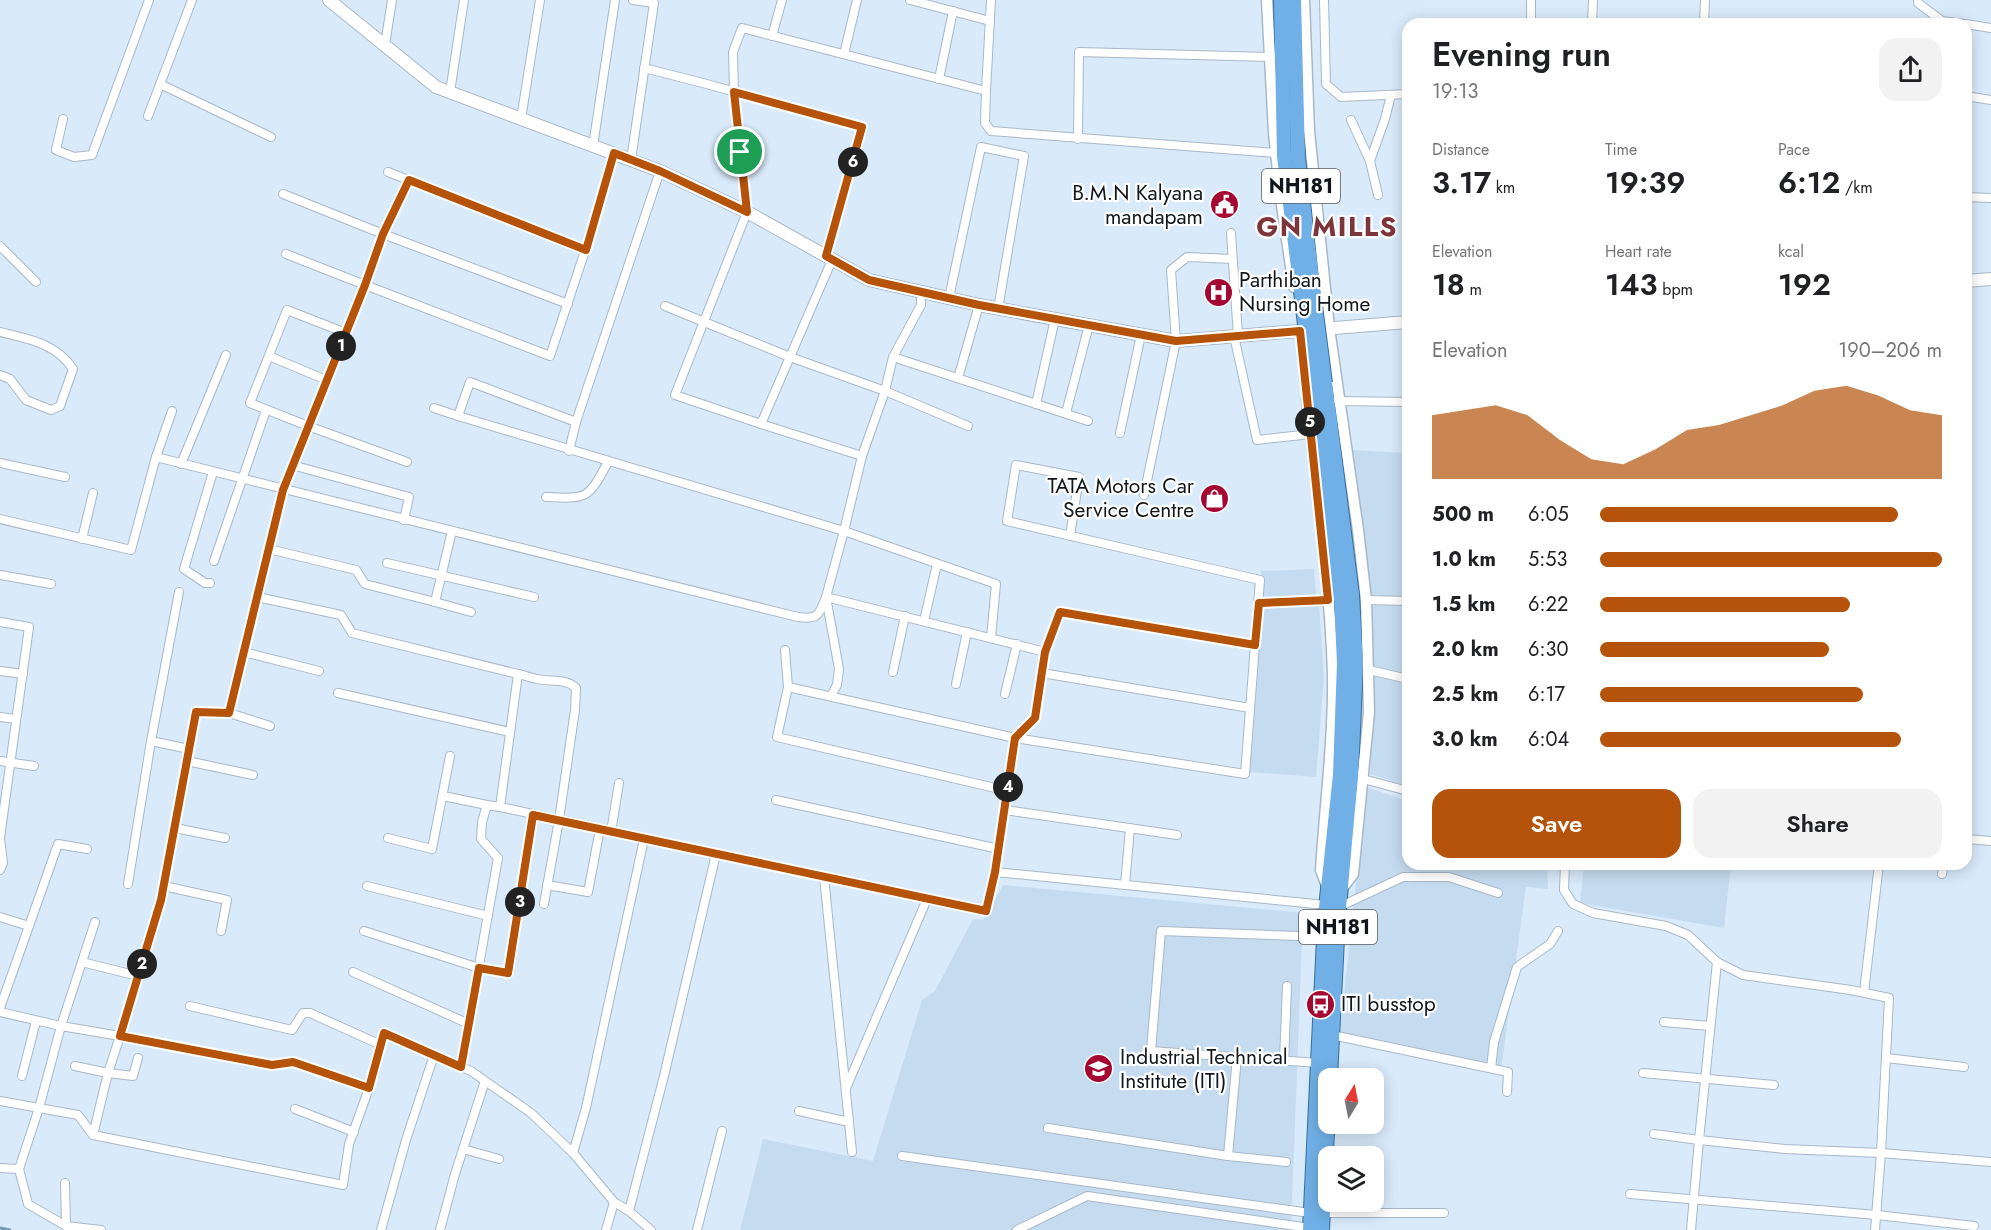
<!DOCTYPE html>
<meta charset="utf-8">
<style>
body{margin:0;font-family:Jost,sans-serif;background:#f2f2f2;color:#202124;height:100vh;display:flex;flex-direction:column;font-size:22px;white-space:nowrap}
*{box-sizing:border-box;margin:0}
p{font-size:20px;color:#757577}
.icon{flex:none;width:33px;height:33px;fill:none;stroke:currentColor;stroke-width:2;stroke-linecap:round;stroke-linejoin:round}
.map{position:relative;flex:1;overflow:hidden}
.sheet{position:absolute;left:1402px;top:18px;width:570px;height:852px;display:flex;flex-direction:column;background:#fff;border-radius:18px;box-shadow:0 3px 15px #0003}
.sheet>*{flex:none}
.needle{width:39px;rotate:10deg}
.buttons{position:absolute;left:1318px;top:1068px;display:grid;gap:12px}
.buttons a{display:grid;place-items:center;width:66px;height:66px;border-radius:12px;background:#fff;box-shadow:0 3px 15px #0003;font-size:30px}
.pin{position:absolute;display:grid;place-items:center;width:51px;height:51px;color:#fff;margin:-26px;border:3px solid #fff;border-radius:50%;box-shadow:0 2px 6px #0007}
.km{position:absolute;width:30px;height:30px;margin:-15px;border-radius:50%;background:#222;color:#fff;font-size:16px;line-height:30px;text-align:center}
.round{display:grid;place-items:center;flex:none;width:63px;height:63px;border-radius:18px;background:#f2f2f2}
.summary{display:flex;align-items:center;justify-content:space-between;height:102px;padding:0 30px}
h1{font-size:33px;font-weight:600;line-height:45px}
.metrics{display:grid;grid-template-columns:repeat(3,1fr);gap:9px;height:102px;padding:6px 30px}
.metrics div{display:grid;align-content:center}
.metrics b{font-size:30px;font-weight:600}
.metrics small{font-size:16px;font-weight:400}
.metrics p{font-size:16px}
.chart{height:168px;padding:12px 30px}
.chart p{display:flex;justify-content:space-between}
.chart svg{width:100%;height:108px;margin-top:6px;fill:#b45309;opacity:.7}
.action{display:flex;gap:12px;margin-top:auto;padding:12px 30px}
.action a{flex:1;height:69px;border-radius:18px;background:#b45309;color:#fff;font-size:24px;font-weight:600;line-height:69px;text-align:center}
.action a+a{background:#f2f2f2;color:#202124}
ul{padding:0 30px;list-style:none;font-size:20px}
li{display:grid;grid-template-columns:96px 72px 1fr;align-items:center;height:45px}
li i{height:15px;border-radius:8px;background:#b45309}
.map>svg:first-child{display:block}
.built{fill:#c5dcf0}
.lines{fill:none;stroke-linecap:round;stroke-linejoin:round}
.stream{stroke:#7999b6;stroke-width:3}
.minor-casing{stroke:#a8b8c7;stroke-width:10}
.tertiary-casing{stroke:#a8b8c7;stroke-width:13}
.secondary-casing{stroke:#a8b8c7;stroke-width:14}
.trunk-casing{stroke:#376e9b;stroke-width:16}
.minor{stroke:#fff;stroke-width:8}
.tertiary{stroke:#fff;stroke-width:10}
.secondary{stroke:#fff;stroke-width:12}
.trunk{stroke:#70b0e6;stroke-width:14}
.trunk-bridge-casing{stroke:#376e9b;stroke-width:16;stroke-linecap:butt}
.trunk-bridge{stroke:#70b0e6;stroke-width:14}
.route-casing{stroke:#fff;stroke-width:12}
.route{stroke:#b45309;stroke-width:8}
.labels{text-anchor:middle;stroke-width:4.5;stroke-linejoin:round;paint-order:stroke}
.shield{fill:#fff;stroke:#585c5f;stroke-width:1.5}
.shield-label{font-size:20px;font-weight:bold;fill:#10161b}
.poi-label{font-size:21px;fill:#10161b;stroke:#fff;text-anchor:start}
.district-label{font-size:27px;font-weight:bold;letter-spacing:1.5px;fill:#7c353b;stroke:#fff}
</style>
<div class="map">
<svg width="1991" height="1230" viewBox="0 0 1991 1230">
<rect width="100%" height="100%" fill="#d9eafa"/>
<g class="built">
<path d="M1350 450 1408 453V786L1370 774 1368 593Z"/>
<path d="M1314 569 1316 595 1263 597 1261 571Z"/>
<path d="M1319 605 1324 678 1316 777 1248 772 1261 606Z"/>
<path d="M1366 787 1408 801V864H1547L1548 889 1526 887 1501 1070 1340 1033Z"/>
<path d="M1584 864H1731L1724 928 1580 903Z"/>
<path d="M1003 885 1303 913 1291 1230H740L763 1139 873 1161 922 1000 935 991 973 919 983 920Z"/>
</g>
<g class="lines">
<path class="stream" d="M0 1228 10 1230"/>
<defs>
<g id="minor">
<path d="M910 0 990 21"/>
<path d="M1324 0 1326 84 1341 97 1408 94"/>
<path d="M1918 0V3L1942 21 1964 24"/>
<path d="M1531 24V0"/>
<path d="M1592 24 1593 0"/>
<path d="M1704 24 1705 0"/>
<path d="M1966 24 1991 28"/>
<path d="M772 36 782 0"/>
<path d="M385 45 392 0"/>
<path d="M844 54 857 0"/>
<path d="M644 68 703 83 862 127 826 257"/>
<path d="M939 79 953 11"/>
<path d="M160 84 271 137"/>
<path d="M986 91 985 123 991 131 1276 153"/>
<path d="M450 92 464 0"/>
<path d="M1966 96 1991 100"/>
<path d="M148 116 192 0"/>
<path d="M63 119 56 150 74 157 92 155 149 0"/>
<path d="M521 119 540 0"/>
<path d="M1351 120 1370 161 1378 195"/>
<path d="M1078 139 1079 52 1270 57"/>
<path d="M593 146 615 0"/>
<path d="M631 160 654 3 633 0"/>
<path d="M1370 161 1385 119 1391 95"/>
<path d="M660 171 576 422 470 382 458 416 844 531 826 597 839 669 837 685 831 696"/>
<path d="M388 172 586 250"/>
<path d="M283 194 383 234 409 180"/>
<path d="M1966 197 1991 198"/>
<path d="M1231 233 1238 336"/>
<path d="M0 246 36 282"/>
<path d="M286 254 365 285 383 234 568 304"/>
<path d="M832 260 761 424 675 395 747 212 734 92 733 52 742 28 986 91 991 0"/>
<path d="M949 298 981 147 1024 156 998 309"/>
<path d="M665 306 790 357 885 391 968 426"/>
<path d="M0 332C28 339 56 343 73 369L60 406 51 410 26 400 10 379 0 375"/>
<path d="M346 333 287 310 250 403 308 426 407 462"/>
<path d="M1234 336 1257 440 1311 434"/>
<path d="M269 356 326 380"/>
<path d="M893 357 921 305V292"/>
<path d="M958 378 979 305"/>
<path d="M1338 401 1408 402"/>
<path d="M1036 404 1055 319"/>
<path d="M434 408 458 416"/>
<path d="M1066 413 1089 325"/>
<path d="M761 424 862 456 885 391 893 357 1088 421"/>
<path d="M1120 433 1141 335"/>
<path d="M569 451 576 422"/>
<path d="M862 456 844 531 996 584 991 638"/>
<path d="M156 457 798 617C818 620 819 615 826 597L1045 652 1035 718 1015 738 995 872 1326 905"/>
<path d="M0 463 65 477"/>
<path d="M181 464 226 355"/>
<path d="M292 465 409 497 404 520"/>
<path d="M1144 495 1176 341 1171 270 1187 257 1232 259"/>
<path d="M546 497C588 499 588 499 608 462"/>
<path d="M0 519 131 550 156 457 172 411"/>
<path d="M82 539 93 493"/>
<path d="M269 549 356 570 365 584 435 602 452 531"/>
<path d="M214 561 266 410"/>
<path d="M387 563 534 597"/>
<path d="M0 575 51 584"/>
<path d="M210 583H205L184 569 213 472"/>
<path d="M257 597 341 615 352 633 518 674 500 807 986 911 995 872"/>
<path d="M1366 600 1408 601"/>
<path d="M435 602 471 612"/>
<path d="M1259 603 1328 601"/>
<path d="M924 621 937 564"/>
<path d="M0 622 29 627 0 838 3 863 0 870"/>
<path d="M785 650 788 687"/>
<path d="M244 652 319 671"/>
<path d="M1045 652 1060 612 1255 645"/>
<path d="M1369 670 1408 679"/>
<path d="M0 671 23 674"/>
<path d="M893 672 905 616"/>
<path d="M1042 673 1250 708"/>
<path d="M518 674C524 675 531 678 537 679 550 682 566 678 576 688L575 710 559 820 544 904"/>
<path d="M956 684 967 632"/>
<path d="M338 693 510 732"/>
<path d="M1005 694 1017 644"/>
<path d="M229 713 270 726"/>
<path d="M0 717 16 719"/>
<path d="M151 741 179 592"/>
<path d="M0 761 34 766"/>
<path d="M187 761 253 775"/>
<path d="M1363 779 1408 791"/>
<path d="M1008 791 777 737 788 687 1015 738 1245 774 1260 580C1176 560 1091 541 1007 521L1016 465 1079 477 1070 536"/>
<path d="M443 796 487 805"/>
<path d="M776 800 999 849"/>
<path d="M1005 810 1177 835"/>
<path d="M175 828 225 838"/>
<path d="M611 832 619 783"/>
<path d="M388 838 432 849 450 756"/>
<path d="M1966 839 1991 841"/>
<path d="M1565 864 1564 890 1573 904 1593 913 1666 926 1688 935 1717 962 1743 975 1851 990 1889 998 1881 1153 1785 1149 1699 1140 1717 962"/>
<path d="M1942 874 1944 864"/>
<path d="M824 877 852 1152"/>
<path d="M128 884 151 741 189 749"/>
<path d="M547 885 588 892 600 829"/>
<path d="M1125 885 1130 828"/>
<path d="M164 886 227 900 221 931"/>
<path d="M367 886 488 916"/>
<path d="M1339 907 1403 877H1449L1498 893"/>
<path d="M0 917 29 926"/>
<path d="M364 931 479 968 509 973 533 815"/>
<path d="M82 962 138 976"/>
<path d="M353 972 469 1024"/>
<path d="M1864 992 1879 864"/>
<path d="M190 1006 292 1030 303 1013H310L381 1045"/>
<path d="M0 1008 58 844 87 849"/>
<path d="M0 1012 61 1026 95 922"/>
<path d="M1664 1022 1710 1026"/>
<path d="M1332 1035 1508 1072 1507 1092"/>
<path d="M138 1058 133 1076 108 1073 93 1135 343 1185 349 1144 369 1088"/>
<path d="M1886 1058 1964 1067"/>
<path d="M1284 1061 1287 986"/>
<path d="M1318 1063 1151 1051 1161 931 1324 937"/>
<path d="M75 1066 108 1073 120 1036 272 1065 293 1062 369 1088 384 1033 471 1071 531 1113 573 1153 614 1202 629 1211 651 1230"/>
<path d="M461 1067 498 858 481 839 482 822 487 805 500 807"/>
<path d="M1491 1068 1494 1042 1517 967 1550 944 1558 931"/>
<path d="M1643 1073 1774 1085"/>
<path d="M22 1076 36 1021"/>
<path d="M847 1086 927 899"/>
<path d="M0 1101 78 1115 93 1135"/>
<path d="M295 1109 354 1132"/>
<path d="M799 1111 849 1122"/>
<path d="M1048 1128 1228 1156 1286 1162"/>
<path d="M1654 1134 1699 1140 1691 1230"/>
<path d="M463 1149 499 1159"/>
<path d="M573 1153 586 1108 644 839"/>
<path d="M902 1156 1310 1213"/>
<path d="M1228 1156 1237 1057"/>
<path d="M0 1168 19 1169 39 1108 61 1026 120 1036 161 900 196 712 229 713 283 490 365 285 550 356 588 242 614 153"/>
<path d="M19 1169 28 1204 66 1226 101 1230"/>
<path d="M65 1183 66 1226"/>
<path d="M1630 1194 1877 1215 1974 1226"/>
<path d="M629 1211 664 1076 716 854"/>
<path d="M1323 1213H1444"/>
<path d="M381 1230 406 1140 434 1055"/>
<path d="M440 1230 455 1174 485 1081"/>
<path d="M606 1230 614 1202"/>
<path d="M697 1230 722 1131"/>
<path d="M1017 1230 1087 1196 1310 1228"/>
<path d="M1875 1230 1881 1153 1991 1162"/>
</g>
<g id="tertiary">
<path d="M1267 0 1274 133 1281 199 1294 287"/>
<path d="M1304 0 1309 131 1329 328 1358 530 1366 600 1369 712 1353 874 1340 891"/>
<path d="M1307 398C1317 489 1330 582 1333 674 1334 739 1325 805 1321 870L1327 886"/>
</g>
<g id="secondary">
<path d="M329 0 436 87 660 171 747 212 869 280 979 305 1176 341 1408 322"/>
<path d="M1966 281 1991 279"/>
</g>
<g id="trunk">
<path d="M1281 0 1284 156 1302 299"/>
<path d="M1294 0 1298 158 1314 298"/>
<path d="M1325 383 1352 595 1356 663 1351 776 1338 919 1330 1078"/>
<path d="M1310 1230 1325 917 1340 775 1344 663 1341 598 1312 384"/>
<path d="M1322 1230 1329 1092"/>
</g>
</defs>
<use href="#minor" class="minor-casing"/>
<use href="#tertiary" class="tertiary-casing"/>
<use href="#secondary" class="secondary-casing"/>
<use href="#trunk" class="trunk-casing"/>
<use href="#minor" class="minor"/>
<use href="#tertiary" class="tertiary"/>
<use href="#secondary" class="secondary"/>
<use href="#trunk" class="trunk"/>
<defs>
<g id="trunk-bridge">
<path d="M1314 298 1325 383"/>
<path d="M1302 299 1312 384"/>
</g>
</defs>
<use href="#trunk-bridge" class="trunk-bridge-casing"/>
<use href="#trunk-bridge" class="trunk-bridge"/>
</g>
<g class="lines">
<defs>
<path id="route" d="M734 92 862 127 826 256 869 280 979 305 1176 341 1300 331 1328 600 1259 603 1255 645 1060 612 1045 652 1035 718 1015 738 995 872 986 911 533 815 508 973 479 968 461 1067 384 1033 369 1088 293 1062 272 1065 120 1036 161 900 196 712 229 713 283 490 365 285 383 234 409 180 586 250 614 153 660 171 747 212Z"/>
</defs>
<use href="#route" class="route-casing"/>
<use href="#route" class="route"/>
</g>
<defs>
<symbol id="civic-disc" viewBox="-11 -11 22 22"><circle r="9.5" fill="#a40732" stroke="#fff"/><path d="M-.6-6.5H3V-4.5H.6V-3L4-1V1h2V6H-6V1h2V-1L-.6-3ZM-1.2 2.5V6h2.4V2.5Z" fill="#fff"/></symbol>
<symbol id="hospital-disc" viewBox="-11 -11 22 22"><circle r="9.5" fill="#a40732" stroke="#fff"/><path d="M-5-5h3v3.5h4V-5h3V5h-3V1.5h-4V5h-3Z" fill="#fff"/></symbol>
<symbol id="shop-disc" viewBox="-11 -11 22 22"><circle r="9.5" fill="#a40732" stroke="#fff"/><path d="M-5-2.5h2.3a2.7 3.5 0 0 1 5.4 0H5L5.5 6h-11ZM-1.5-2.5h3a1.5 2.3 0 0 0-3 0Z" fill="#fff"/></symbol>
<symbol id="bus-disc" viewBox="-11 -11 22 22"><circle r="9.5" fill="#a40732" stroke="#fff"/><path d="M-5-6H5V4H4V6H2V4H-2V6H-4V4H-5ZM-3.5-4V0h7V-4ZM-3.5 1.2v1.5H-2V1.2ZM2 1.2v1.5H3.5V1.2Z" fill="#fff"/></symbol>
<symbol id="university-disc" viewBox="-11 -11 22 22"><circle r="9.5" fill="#a40732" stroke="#fff"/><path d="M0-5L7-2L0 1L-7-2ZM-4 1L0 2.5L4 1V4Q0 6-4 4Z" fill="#fff"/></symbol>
</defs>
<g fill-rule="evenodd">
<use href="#civic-disc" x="1208" y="188" width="33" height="33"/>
<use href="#hospital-disc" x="1202" y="276" width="33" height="33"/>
<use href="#shop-disc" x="1198" y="482" width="33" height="33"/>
<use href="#bus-disc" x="1304" y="988" width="33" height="33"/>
<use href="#university-disc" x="1082" y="1052" width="33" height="33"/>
</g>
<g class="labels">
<g class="shield">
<rect x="1262" y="169" width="78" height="34" rx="4.5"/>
<rect x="1299" y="910" width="78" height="34" rx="4.5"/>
</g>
<g class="shield-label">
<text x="1301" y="193">NH181</text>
<text x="1338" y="934">NH181</text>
</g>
<g class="poi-label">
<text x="1203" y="200" text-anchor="end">B.M.N Kalyana<tspan x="1203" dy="24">mandapam</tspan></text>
<text x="1239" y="287">Parthiban<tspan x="1239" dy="24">Nursing Home</tspan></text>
<text x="1194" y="493" text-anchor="end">TATA Motors Car<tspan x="1194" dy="24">Service Centre</tspan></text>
<text x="1341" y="1011">ITI busstop</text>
<text x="1120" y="1064">Industrial Technical<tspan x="1120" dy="24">Institute (ITI)</tspan></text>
</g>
<g class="district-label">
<text x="1327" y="236">GN MILLS</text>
</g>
</g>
</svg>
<div class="buttons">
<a><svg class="needle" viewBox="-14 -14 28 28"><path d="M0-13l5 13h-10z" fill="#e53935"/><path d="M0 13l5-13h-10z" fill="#757577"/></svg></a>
<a><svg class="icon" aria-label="layers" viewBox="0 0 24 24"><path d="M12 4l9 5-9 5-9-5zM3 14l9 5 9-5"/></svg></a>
</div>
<div class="pin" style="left:740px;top:152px;background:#1e9e55"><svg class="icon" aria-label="arrive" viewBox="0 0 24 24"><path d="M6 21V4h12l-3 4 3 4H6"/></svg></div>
<b class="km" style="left:341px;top:346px">1</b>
<b class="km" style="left:142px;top:964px">2</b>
<b class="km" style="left:520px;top:902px">3</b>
<b class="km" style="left:1008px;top:787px">4</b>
<b class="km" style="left:1310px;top:422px">5</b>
<b class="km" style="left:853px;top:162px">6</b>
<section class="sheet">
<div class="summary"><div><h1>Evening run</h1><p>19:13</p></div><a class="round"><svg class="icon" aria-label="share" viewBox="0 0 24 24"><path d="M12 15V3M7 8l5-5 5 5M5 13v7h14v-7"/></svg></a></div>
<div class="metrics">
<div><p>Distance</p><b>3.17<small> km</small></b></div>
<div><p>Time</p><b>19:39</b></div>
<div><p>Pace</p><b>6:12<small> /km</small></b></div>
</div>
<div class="metrics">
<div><p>Elevation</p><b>18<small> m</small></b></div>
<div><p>Heart rate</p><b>143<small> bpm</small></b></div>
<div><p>kcal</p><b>192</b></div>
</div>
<div class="chart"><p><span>Elevation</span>190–206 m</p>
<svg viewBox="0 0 160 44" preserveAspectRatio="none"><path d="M0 44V18L10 16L20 14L30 18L40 28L50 36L60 38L70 32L80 24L90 22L100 18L110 14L120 8L130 6L140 10L150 16L160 18V44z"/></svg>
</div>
<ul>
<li><b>500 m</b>6:05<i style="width:87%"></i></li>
<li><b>1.0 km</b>5:53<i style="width:100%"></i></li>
<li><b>1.5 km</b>6:22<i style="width:73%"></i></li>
<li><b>2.0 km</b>6:30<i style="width:67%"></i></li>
<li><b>2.5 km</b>6:17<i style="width:77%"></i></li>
<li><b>3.0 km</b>6:04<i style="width:88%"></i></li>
</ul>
<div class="action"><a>Save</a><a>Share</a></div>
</section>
</div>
